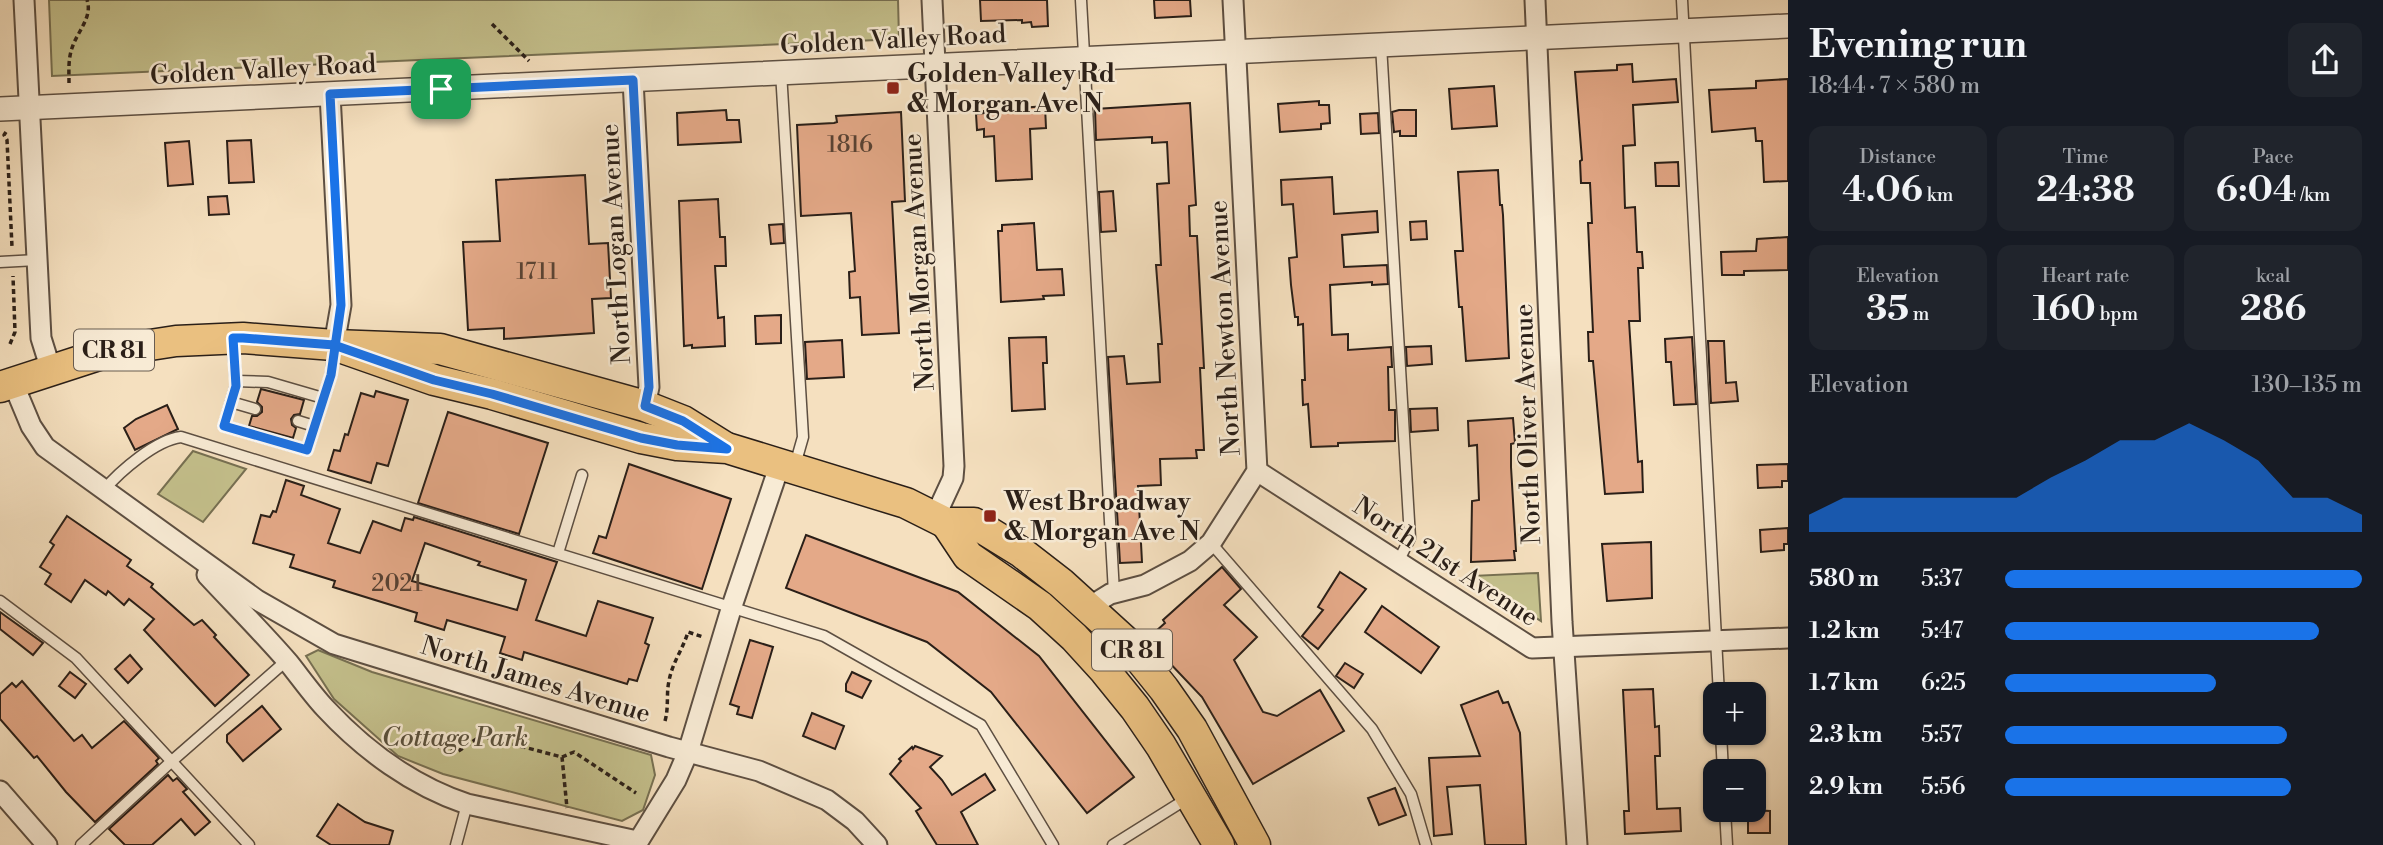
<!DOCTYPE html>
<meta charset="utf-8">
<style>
body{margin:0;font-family:"Libre Bodoni",serif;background:#20242c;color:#f1f3f6;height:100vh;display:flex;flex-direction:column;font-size:26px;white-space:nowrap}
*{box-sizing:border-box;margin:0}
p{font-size:23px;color:#9ea1a6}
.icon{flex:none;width:38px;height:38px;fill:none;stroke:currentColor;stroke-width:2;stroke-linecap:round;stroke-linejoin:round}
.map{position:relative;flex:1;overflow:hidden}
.panel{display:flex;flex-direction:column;background:#171b24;width:595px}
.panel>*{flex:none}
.controls{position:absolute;left:1703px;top:682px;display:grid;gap:14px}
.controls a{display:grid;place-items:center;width:63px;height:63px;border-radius:14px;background:#171b24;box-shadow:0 2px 5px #0004;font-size:35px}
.pin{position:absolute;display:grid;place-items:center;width:60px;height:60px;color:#fff;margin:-30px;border-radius:14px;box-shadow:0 4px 10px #0006}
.round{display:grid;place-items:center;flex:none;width:74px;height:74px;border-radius:14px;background:#20242c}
.headline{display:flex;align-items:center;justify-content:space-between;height:119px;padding:0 21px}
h1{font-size:38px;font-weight:800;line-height:52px}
.figures{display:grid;grid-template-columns:repeat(3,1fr);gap:10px;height:119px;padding:7px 21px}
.figures div{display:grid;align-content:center;border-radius:14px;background:#20242c;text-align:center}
.figures b{font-size:35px;font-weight:800}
.figures small{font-size:19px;font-weight:400}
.figures p{font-size:19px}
.chart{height:196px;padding:14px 21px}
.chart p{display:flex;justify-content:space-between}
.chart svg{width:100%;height:126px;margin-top:7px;fill:#1a73e8;opacity:.7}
ul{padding:0 21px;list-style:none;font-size:23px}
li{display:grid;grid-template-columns:112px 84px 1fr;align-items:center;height:52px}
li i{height:18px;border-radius:9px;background:#1a73e8}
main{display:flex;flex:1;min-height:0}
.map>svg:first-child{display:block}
.green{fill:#c4c08c;stroke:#777052;stroke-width:2}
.building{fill:#e4a988;stroke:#2a1f18;stroke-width:2;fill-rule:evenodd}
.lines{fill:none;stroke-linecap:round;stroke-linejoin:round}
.service-casing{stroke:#5d4f42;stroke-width:13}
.minor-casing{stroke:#5d4f42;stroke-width:23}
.tertiary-casing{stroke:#5d4f42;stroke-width:26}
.primary-casing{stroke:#2a1f18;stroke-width:33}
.path{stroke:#2a1f18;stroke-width:3.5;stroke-dasharray:5 3.5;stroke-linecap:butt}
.service{stroke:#f8ebd5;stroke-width:10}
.minor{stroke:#f8ebd5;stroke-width:19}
.tertiary{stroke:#f8ebd5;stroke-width:23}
.primary{stroke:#eac080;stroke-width:30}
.route-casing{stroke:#fff;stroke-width:14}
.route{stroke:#1a73e8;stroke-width:9}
.poi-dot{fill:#8f2418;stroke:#f8ebd5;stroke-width:2.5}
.labels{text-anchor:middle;stroke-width:5;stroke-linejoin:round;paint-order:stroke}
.number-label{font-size:23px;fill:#584234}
.shield{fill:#f8ebd5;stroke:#685c51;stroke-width:2}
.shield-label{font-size:24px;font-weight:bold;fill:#2a1f18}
.street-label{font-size:26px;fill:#2a1f18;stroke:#f8ebd5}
.poi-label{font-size:26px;font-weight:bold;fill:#2a1f18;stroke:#f8ebd5;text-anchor:start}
.park-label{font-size:26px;font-style:italic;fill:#584f3b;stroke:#f8ebd5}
</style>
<main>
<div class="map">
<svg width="1788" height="845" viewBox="0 0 1788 845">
<rect width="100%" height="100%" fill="#f5e0bf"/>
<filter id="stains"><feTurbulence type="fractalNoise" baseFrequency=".00286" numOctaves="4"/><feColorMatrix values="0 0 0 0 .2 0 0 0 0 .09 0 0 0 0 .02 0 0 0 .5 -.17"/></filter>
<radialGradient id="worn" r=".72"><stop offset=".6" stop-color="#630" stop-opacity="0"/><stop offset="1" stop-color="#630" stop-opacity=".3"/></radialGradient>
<g class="green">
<path d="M49 0H898L899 39 52 76Z"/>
<path d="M193 451 246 469 203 522 158 494Z"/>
<path d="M1538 573 1541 621 1470 576Z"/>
<path d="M318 650 372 672 651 755 655 775 643 810 622 821 443 774 398 756 334 699 306 656Z"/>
</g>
<g class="building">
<path d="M980 0H1047L1048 26 1032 27 1031 22 1022 23V20L981 21Z"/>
<path d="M1154 0H1190L1191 16 1155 18Z"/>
<path d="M1632 64 1633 82 1676 79 1678 102 1633 105 1635 145 1623 146 1625 208 1635 207 1637 252H1642L1643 268H1638L1640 321H1629L1638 462 1642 461 1643 492 1605 494 1593 361H1589L1588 332H1593L1588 223H1592L1590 183H1581L1580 161 1582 160 1575 72 1617 70V65Z"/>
<path d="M1788 79V181L1764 182 1762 141H1756L1755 128 1712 132 1709 90 1756 88V81Z"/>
<path d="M1494 86 1497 126 1452 129 1449 89Z"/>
<path d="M1319 101V105H1329L1330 123 1321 124V129L1280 132 1278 104Z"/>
<path d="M1190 103 1196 205 1189 206 1190 236H1197L1204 368H1200L1204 450H1196L1197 458 1160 459 1161 485 1138 486 1142 562 1120 563 1108 357 1124 356 1127 384 1160 382 1158 344H1162L1156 265H1161L1157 184 1169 183 1167 142 1152 143V137L1096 140 1095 109Z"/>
<path d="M1045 106 1046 128 1030 129 1032 179 996 181 994 136 984 137V129L977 130 976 114 984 113V111Z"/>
<path d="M726 110 727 120H739L741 142 678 145 677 113Z"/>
<path d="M1399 110H1416V136H1400V131L1394 132 1392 112Z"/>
<path d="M901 112 905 201 892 202 899 333 862 335 860 297 850 298 849 272 855 271 851 213 801 216 797 125 834 123 837 122 836 116Z"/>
<path d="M1378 113 1379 133 1361 134 1360 114Z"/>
<path d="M251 140 254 182 229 183 227 141Z"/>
<path d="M189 141 193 184 168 186 165 143Z"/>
<path d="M1678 162 1679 186H1656L1655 163Z"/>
<path d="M1498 170 1500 205H1502L1503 215 1509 358 1466 361 1462 307H1459L1455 251H1463L1458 172Z"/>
<path d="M585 175 589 244 608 243 611 298 592 299 594 333 504 339V328L468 330 463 242 500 241 496 180Z"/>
<path d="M1332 177 1334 214 1377 211 1378 232 1342 235 1344 267 1387 265 1388 284 1372 285V282L1330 285 1332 335 1348 334V350L1391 347 1392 367H1388L1389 410H1395V441L1338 443V446L1311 447 1308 404 1303 405 1302 380H1305L1303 324 1298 325V317H1295L1291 285 1289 258 1297 257 1293 204 1282 205 1281 180Z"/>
<path d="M1113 191 1116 231 1101 232 1099 192Z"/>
<path d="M227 196 229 214 209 215 208 197Z"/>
<path d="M718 199 720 237H725L726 266H715L718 318 724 317 725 346 692 348V345L684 346 679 201Z"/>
<path d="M1426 221 1427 239 1411 240 1410 222Z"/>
<path d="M1034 223 1037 270 1062 269 1064 295 1043 296 1044 299 1001 302 998 231H1002V225Z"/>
<path d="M783 224 784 243 771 244 769 225Z"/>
<path d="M1788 237V270L1744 271V275H1722L1721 252 1756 251 1757 239Z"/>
<path d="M781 315V343L756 344 755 316Z"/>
<path d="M1046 337 1047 363H1043L1045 409 1012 411 1009 338Z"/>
<path d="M1692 337 1696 404 1674 405 1671 362H1666L1665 339Z"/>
<path d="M842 340 844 377 807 379 805 342Z"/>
<path d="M1708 341H1724L1726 383 1736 382 1738 401 1711 403Z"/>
<path d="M1431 346 1432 364 1407 366 1406 347Z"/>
<path d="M261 389 304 400 300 414 294 415 291 419 292 425 296 428 293 438 249 426 252 416H257L262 412V407L257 402Z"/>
<path d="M376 391 408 400 388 466 377 463 371 483 328 470 334 450 340 451 345 434 348 435 361 393 374 397Z"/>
<path d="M167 405 178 429 135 450 124 428 136 419Z"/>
<path d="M1437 408 1438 430 1411 432 1410 409Z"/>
<path d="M448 412 548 443 519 534 418 503Z"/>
<path d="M1513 418 1515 443 1511 444V467L1516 551H1514L1515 560 1471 562 1472 501 1479 500 1477 445 1469 446 1468 421Z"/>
<path d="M629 464 731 499 702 589 593 553 599 536 606 538Z"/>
<path d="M1788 464V481H1782V487L1758 488 1757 465Z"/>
<path d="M286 480 304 486 301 495 340 509 328 543 360 553 373 521 401 531 405 518 413 520 414 517 557 562 536 620 586 636 598 601 653 618 645 643 649 645 637 681 629 679 627 684 524 652 522 660 500 653 505 637 447 620 444 630 415 621 417 613 333 587 335 581 290 567 294 555 253 543 261 515 270 517 273 511 276 512ZM425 543 480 562 478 565 526 580 517 610 412 581Z"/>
<path d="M67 516 131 560 127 566 153 584 151 587 194 625 202 620 216 635 214 637 249 675 215 706 144 630 154 619 129 599 124 605 108 591 106 595 85 580 71 602 45 584 51 574 40 567 54 545 50 542Z"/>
<path d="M1788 528V544H1784V550L1761 552 1760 530Z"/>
<path d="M806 535 958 592 1039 656 1134 777 1087 813 991 692 927 642 786 588Z"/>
<path d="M1651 542 1652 598 1607 601 1602 544Z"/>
<path d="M1222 567 1241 589 1224 605 1257 637 1234 660 1263 712 1277 716 1320 690 1344 731 1253 784 1202 697 1147 639 1165 623 1163 620Z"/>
<path d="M1340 572 1366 589 1318 649 1302 636 1323 610 1318 607Z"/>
<path d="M1382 606 1439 647 1421 673 1365 632Z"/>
<path d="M0 612 43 643 33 655 0 629Z"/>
<path d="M750 640 773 647 752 718 737 714 739 707 730 704Z"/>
<path d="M130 655 142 669 128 683 115 669Z"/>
<path d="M1345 663 1363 674 1354 688 1336 676Z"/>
<path d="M70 672 86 684 75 698 59 686Z"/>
<path d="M852 672 871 681 862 698 846 691V684Z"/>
<path d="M22 681 74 741 82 735 92 748 124 721 159 758 156 761 158 764 95 822 66 792 37 756 34 758 0 719V694L12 683 16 687Z"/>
<path d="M1653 689 1655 727 1659 726 1660 756H1655L1657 809 1680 808 1681 831 1625 834 1624 811H1629L1623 690Z"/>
<path d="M1498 691 1503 703 1508 702 1520 733 1526 845H1485L1480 785 1447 787 1452 834 1434 836 1429 758 1480 756 1461 705Z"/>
<path d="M262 706 281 729 243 761 227 742V735Z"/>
<path d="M812 713 844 726 835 749 803 736Z"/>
<path d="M915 746 942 756 930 767 942 780 952 795 985 774 995 790 961 812 978 845H937L916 811 921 808 890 774 901 761 899 759 912 747 913 749Z"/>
<path d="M168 775 173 781 177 778 187 789 183 792 210 822 195 835 181 819 152 845H125L109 829Z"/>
<path d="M1395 788 1406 815 1379 825 1368 798Z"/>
<path d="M338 804 365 822 393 831 389 845H331L317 836Z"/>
<path d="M1748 810 1770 811V833H1748Z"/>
</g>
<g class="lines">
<defs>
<g id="service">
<path d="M1081 0 1114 593"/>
<path d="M1682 0 1719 695"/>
<path d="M1381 45 1410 538 1398 562"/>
<path d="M781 72 803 437 795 465"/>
<path d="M0 262 37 260"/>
<path d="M233 342 236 385 224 426 307 450 331 375 334 347"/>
<path d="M236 381 268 382 323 398"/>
<path d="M231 402 255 409"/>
<path d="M298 421 314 426"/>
<path d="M104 490C120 471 156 440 181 437L824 636 981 725 1053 845"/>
<path d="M1211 543 1372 729 1411 794 1426 845"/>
<path d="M558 553 582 475"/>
<path d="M0 601 76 658 249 845"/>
<path d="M1721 733 1723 772"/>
<path d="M1725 810 1727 845"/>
<path d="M81 845 173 760 286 661"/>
<path d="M456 845 467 804"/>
<path d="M1113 845 1188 798"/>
</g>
<g id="minor">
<path d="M24 0 41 338 51 370"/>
<path d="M932 0 954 466 953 478 935 517"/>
<path d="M1535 0 1562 622 1577 845"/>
<path d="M633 80 649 387 645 406"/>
<path d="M330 94 341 305 334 345"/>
<path d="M13 383 31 426 45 447 257 600 334 644 669 747 759 771 827 800 855 821 877 845"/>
<path d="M1257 471 1532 648 1788 638"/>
<path d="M207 575C234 604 262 632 288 662 300 677 312 694 325 708 364 750 413 786 467 804L637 841"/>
<path d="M1089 607 1110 594 1145 585 1190 561 1211 543 1257 471 1233 0"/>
<path d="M0 791 47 845"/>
<path d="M636 845 676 780 688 752 732 606 780 464"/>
</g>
<path id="tertiary" d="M0 109 1788 26"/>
<g id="primary">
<path d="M334 345 434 380 492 394 641 438 677 445 727 448 906 503 946 523H974L1021 552 1061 583 1127 643 1164 689 1192 729 1255 845"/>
<path d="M0 387 111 351 176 341 243 338 334 345 440 349 645 406 683 421 723 446"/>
<path d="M946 523 968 556 1040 606 1074 637 1105 671 1135 708 1161 746 1219 845"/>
</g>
</defs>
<use href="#service" class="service-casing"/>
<use href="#minor" class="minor-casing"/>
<use href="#tertiary" class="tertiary-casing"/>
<use href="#primary" class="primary-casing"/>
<g class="path">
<path d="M492 24 529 61"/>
<path d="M69 83C69 71 68 60 72 48 77 32 93 17 87 0"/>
<path d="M6 132 4 135 7 140 12 247"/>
<path d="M10 344 15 332 13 276"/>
<path d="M665 721C669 707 666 694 669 681 672 663 683 649 688 632L703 637"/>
<path d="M397 746 405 737 457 752 481 736 562 757 567 808"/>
<path d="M562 757 574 752 636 793"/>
</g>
<use href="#service" class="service"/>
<use href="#minor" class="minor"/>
<use href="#tertiary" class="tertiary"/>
<use href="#primary" class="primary"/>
</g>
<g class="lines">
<defs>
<path id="route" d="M441 89 330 94 341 305 331 375 307 450 224 426 236 386 233 338H243L334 345 434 380 492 394 641 438 677 445 727 449 683 421 645 406 649 387 633 80 441 89"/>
</defs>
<use href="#route" class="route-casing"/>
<use href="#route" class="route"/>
</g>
<g class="poi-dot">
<rect x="886" y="81" width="14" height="14" rx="3.5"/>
<rect x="983" y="509" width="14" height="14" rx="3.5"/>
</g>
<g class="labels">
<g class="number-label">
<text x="850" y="152">1816</text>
<text x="537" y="279">1711</text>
<text x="397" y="591">2021</text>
</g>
<g class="shield">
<rect x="74" y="329.5" width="80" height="41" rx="5"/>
<rect x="1092" y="629.5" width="80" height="41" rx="5"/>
</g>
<g class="shield-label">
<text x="114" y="358">CR 81</text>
<text x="1132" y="658">CR 81</text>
</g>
<g class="street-label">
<text transform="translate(893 39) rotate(-3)" y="9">Golden Valley Road</text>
<text transform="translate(263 69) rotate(-3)" y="9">Golden Valley Road</text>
<text transform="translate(615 244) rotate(-93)" y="9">North Logan Avenue</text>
<text transform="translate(918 262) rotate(-93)" y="9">North Morgan Avenue</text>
<text transform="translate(1224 328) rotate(-93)" y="9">North Newton Avenue</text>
<text transform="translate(1527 424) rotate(-92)" y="9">North Oliver Avenue</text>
<text transform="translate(1446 561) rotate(33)" y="9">North 21st Avenue</text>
<text transform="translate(536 679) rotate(17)" y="9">North James Avenue</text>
</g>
<g class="poi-label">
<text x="907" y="82">Golden Valley Rd<tspan x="907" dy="30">&amp; Morgan Ave N</tspan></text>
<text x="1004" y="510">West Broadway<tspan x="1004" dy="30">&amp; Morgan Ave N</tspan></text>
</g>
<g class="park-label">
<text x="455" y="746">Cottage Park</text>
</g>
</g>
<rect width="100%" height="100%" filter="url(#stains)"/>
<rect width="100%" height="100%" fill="url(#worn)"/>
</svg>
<div class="controls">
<a>+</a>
<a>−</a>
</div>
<div class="pin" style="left:441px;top:89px;background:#1e9e55"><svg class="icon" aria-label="arrive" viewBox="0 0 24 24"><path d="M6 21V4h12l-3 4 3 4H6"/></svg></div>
</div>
<section class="panel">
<div class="headline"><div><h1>Evening run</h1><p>18:44 · 7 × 580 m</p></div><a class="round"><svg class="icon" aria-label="share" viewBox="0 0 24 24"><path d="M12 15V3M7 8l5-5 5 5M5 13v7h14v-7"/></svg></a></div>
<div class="figures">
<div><p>Distance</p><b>4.06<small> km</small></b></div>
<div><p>Time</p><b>24:38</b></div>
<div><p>Pace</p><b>6:04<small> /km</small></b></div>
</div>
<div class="figures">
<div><p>Elevation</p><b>35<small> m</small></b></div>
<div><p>Heart rate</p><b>160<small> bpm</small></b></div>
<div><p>kcal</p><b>286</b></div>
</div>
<div class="chart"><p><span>Elevation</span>130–135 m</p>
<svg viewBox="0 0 160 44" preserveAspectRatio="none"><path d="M0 44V38L10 32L20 32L30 32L40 32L50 32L60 32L70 25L80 19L90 12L100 12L110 6L120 12L130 19L140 32L150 32L160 38V44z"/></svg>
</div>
<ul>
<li><b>580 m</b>5:37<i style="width:100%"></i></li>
<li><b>1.2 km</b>5:47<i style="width:88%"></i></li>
<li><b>1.7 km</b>6:25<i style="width:59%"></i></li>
<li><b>2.3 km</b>5:57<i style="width:79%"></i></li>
<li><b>2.9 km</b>5:56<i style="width:80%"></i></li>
</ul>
</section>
</main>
